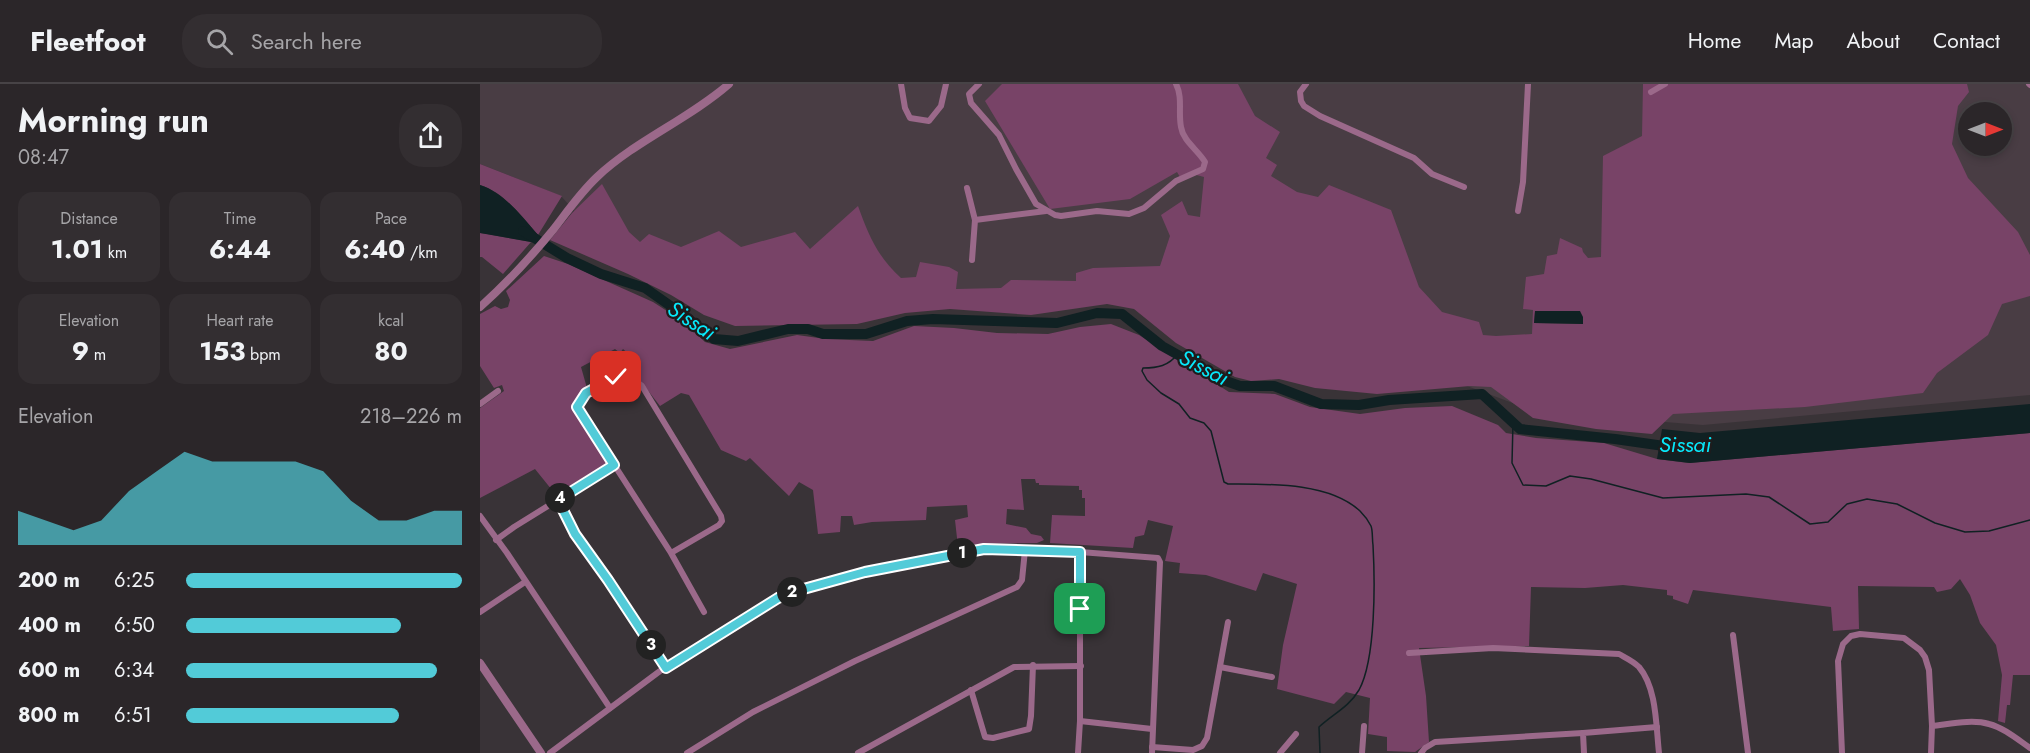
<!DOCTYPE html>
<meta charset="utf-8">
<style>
body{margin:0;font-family:Jost,sans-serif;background:#332e31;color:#f1f3f6;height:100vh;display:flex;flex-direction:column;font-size:22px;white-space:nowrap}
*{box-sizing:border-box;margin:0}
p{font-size:20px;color:#a6a5a8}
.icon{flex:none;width:33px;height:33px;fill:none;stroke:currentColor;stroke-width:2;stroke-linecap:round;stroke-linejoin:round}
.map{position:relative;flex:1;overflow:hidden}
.panel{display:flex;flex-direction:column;background:#2b2629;width:480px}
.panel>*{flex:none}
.needle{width:39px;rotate:90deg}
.fabs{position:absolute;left:1478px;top:18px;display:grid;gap:12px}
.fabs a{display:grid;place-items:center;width:54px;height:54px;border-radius:50%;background:#2b2629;box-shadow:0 3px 9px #0003,0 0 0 2px #474346;font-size:30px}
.pin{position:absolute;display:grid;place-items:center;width:51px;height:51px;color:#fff;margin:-26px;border-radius:12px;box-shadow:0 3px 9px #0006}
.km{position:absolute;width:30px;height:30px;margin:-15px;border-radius:50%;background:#222;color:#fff;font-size:16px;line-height:30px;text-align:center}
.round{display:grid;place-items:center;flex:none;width:63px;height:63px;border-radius:24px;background:#332e31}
.headline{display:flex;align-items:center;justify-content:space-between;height:102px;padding:0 18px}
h1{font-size:33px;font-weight:700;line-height:45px}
.stats{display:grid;grid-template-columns:repeat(3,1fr);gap:9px;height:102px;padding:6px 18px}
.stats div{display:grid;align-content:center;border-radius:15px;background:#332e31;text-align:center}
.stats b{font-size:26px;font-weight:700}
.stats small{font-size:16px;font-weight:400}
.stats p{font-size:16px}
.chart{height:168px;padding:12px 18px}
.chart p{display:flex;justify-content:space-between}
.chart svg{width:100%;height:108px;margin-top:6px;fill:#52cbd8;opacity:.7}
ul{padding:0 18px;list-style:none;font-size:20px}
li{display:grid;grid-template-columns:96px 72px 1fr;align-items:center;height:45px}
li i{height:15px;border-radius:8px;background:#52cbd8}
header{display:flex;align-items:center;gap:36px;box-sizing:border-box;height:84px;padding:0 30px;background:#2b2629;border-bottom:2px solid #474346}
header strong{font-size:28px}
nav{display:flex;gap:33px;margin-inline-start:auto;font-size:21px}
.search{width:420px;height:54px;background:#332e31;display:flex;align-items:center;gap:15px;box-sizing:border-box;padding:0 21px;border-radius:24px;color:#a6a5a8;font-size:22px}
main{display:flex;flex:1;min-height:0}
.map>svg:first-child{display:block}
.built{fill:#493d44;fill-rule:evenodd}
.green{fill:#784367;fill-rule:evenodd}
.water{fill:#102123}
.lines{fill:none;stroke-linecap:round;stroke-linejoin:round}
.stream{stroke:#102123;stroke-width:1.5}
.river{stroke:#102123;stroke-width:10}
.minor{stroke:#9b698a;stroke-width:6}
.tertiary{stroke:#9b698a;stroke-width:8}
.route-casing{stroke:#fff;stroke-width:12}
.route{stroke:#52cbd8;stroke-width:8}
.labels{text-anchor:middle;stroke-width:4.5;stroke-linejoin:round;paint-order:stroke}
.water-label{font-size:22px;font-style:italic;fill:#07e9fb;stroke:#1e1c1d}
</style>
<header>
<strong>Fleetfoot</strong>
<div class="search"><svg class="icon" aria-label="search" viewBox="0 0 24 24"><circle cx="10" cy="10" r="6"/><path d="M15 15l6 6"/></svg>Search here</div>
<nav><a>Home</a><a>Map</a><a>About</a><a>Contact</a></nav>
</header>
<main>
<section class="panel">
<div class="headline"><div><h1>Morning run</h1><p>08:47</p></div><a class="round"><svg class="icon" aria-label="share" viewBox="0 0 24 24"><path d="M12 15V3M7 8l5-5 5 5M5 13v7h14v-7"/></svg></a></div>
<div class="stats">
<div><p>Distance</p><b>1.01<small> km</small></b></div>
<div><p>Time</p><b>6:44</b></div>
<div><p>Pace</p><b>6:40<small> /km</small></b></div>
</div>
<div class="stats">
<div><p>Elevation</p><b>9<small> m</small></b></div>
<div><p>Heart rate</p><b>153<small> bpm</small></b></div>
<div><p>kcal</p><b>80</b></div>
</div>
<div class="chart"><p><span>Elevation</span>218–226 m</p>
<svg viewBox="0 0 160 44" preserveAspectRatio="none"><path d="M0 44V30L10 34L20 38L30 34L40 22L50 14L60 6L70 10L80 10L90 10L100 10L110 14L120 26L130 34L140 34L150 30L160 30V44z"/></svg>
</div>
<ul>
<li><b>200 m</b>6:25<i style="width:100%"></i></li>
<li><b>400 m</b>6:50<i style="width:78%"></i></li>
<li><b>600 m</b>6:34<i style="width:91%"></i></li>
<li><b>800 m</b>6:51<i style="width:77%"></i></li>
</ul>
</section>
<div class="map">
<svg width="1550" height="669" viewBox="0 0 1550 669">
<rect width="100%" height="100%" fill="#393337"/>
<path class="built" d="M0 0H1550V311L1223 341 1057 328 971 296 655 217 469 221 134 171 81 112 0 80ZM1488 28H1521V62H1488Z"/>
<g class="green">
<path d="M522 0H758L775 32 800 48 786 74 797 81 791 92 817 108 838 113 849 101 911 126 939 203 962 228 999 238 1003 251 1016 252 1052 250 1053 226 1043 225 1046 193 1064 190 1067 172 1077 170 1080 154 1102 164 1103 168 1108 174 1121 173 1123 72 1162 52 1163 0H1487L1489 8 1478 22 1472 60 1488 94 1538 148 1550 171V212L1522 220 1508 251 1457 289 1443 309 1325 323 1193 330 1172 350 1116 345 1053 334 1011 303 990 302 897 310 835 304 799 295 771 297 755 293 696 259 654 225 627 220 551 231 470 225 425 229 377 240 255 242 224 231 191 211 148 190 70 156 92 129 122 100 149 148 160 158 169 150 201 163 239 147 261 163 315 148 330 165 378 122C389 152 397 172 421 194L436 193 440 178 469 183 478 188 476 205 521 204 531 196 596 197V189L613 184 680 182 690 152 681 131 702 117 708 131 720 133 724 93 709 89 700 93 697 88 650 115 570 125 505 17ZM1099 227 1102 240 1054 239 1055 228Z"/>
<path d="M0 80 82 112 58 151C41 132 25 109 0 101Z"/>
<path d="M0 149 7 150 51 158 23 190 2 173H0Z"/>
<path d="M64 172 88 180 173 218 201 236 225 258 250 265 317 251 346 255 393 257 434 242 474 244 517 249 568 250 600 243 631 240 659 251 749 308 795 310 830 323 880 330 925 324 972 322 1018 341 1026 349 1056 354 1124 359 1177 375 1209 379 1550 349V591H1533L1530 621H1527L1525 639 1518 637 1522 591 1516 561 1500 539 1490 511 1480 495 1471 505 1457 508 1454 503 1378 502 1379 545 1353 547 1351 523 1213 506 1208 520 1193 515V512L1187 511V506L1143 501 1105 504 1051 503 1049 562 939 564 946 612 949 658 935 668 907 667V653L888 650 890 614 866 608 854 620 797 605 803 561 817 500 783 489 776 507 726 491 699 489 700 479 685 477 693 442 668 436 664 451 655 453 653 464 570 459 572 431 605 432V414H602V406H599V402L559 401V399H556L555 395H541L544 426 527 425 526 440 546 444 551 450 561 452 564 456 557 459 500 460 478 463 475 436 488 433 487 421 447 423 446 436 392 438 374 441 372 432H361L360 448 338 450 333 406 319 398 309 412 270 374 266 377 241 366 209 311 201 309 180 322 159 295 143 285 152 273 143 265 140 269 135 265 101 283 107 304 94 324 125 371 128 377 126 382 120 387 107 391 76 411 55 385 0 414V324L24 307 22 301 14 304 0 282V230L15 222 21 225 28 223 30 216 26 207Z"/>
</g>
<g class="water">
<path d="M0 101C25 109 41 132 58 151L51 158 0 149Z"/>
<path d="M1055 227H1100L1103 233V240L1054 239Z"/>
<path d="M1550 320V349L1210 379 1177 375 1182 345 1220 349Z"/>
</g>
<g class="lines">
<g class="stream">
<path d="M698 270C688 282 678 284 663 284L662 287 667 296 681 309 699 320 710 334 724 339 731 347 744 398 748 400C789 400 849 398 880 427 884 431 889 438 891 442 893 447 892 455 893 461 895 497 896 575 879 606 869 623 853 630 839 643L840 669"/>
<path d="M1033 338 1032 379 1043 401 1066 402 1090 392 1111 395 1183 414 1266 410 1289 413 1330 440 1348 438 1367 420 1387 415 1417 420 1455 439 1485 448 1509 447 1550 436"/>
</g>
<path class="river" d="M43 147 87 174 121 190 165 204 202 230 234 255 258 257 308 245H328L343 250H386L427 237 453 235 577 239 617 229 642 230 682 262 743 296 760 302H794L841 320 879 321 909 316 1002 310 1040 345 1135 355 1191 363"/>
<g class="minor">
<path d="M421 0 425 24 430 34 449 37 461 22 466 0"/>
<path d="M499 0 489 10 491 19 519 51 536 85 556 120 575 131 581 132 617 127 649 130 664 124 696 97 723 85 725 78C718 66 703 57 701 43 698 28 703 14 696 0"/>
<path d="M826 0 820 8 821 17 824 22 840 32 934 74 952 90 984 103"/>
<path d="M1549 0 1550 1"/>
<path d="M1171 8 1185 0"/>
<path d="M487 104 495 136"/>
<path d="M1038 127 1043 98 1048 0"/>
<path d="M492 176 495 136 566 127"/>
<path d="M0 320 18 307"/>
<path d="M78 416 95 450 128 496 186 584"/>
<path d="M0 432 27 469 130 624"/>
<path d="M16 456 34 443 134 381"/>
<path d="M191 469 239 441 242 437 241 432 162 302 149 292C127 294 109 304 97 323L191 469 224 528"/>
<path d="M0 528 45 498"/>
<path d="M1253 551 1268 669"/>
<path d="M929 569 1013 564 1139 570C1146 574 1153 577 1159 583 1177 604 1176 643 1179 669"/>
<path d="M740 583 792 593"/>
<path d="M491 606 505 653 513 654 549 645 551 632 553 581"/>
<path d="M600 637 672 645"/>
<path d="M672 663 713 666 722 662 727 654 748 538"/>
<path d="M70 669 180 587 286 521 309 509 385 488 504 465 600 468 678 474 680 478 672 669"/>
<path d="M207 669 273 628 375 577 537 503 542 496 545 466"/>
<path d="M378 669 534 583 601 582"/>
<path d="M598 669 600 637V468"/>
<path d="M800 669 816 650"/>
<path d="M882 669 884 642"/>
<path d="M941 669 945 664 955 658 1103 649"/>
<path d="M1104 669 1103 649 1177 643"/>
<path d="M1362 669 1358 577 1363 560 1371 552 1380 550 1424 554 1440 566 1445 573 1449 586 1452 642"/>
<path d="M1451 669 1452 642C1470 640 1492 635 1509 640 1524 644 1537 655 1550 664"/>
</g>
<g class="tertiary">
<path d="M0 223C26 200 50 174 73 146 87 128 100 109 117 93 155 57 209 35 249 0"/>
<path d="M0 579 61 669"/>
</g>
</g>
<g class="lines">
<defs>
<path id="route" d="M136 293 106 309 97 323 134 381 78 416 95 450 128 496 186 584 298 514 309 509 385 488 504 465 600 468V525"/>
</defs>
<use href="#route" class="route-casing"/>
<use href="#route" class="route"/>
</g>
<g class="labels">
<g class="water-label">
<text transform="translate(212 236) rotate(33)" y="8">Sissai</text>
<text transform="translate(724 283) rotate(27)" y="8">Sissai</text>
<text x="1205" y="368">Sissai</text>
</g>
</g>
</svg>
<div class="fabs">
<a><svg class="needle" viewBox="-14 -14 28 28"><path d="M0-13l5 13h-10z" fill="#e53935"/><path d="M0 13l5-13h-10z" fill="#a6a5a8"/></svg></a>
</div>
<div class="pin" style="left:600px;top:525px;background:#1e9e55"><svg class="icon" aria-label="arrive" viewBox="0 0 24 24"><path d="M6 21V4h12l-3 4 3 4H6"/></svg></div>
<div class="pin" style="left:136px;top:293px;background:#d93025"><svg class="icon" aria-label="check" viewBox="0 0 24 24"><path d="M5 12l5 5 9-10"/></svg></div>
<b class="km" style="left:482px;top:469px">1</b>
<b class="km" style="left:312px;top:508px">2</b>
<b class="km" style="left:171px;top:561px">3</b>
<b class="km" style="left:80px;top:414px">4</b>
</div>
</main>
